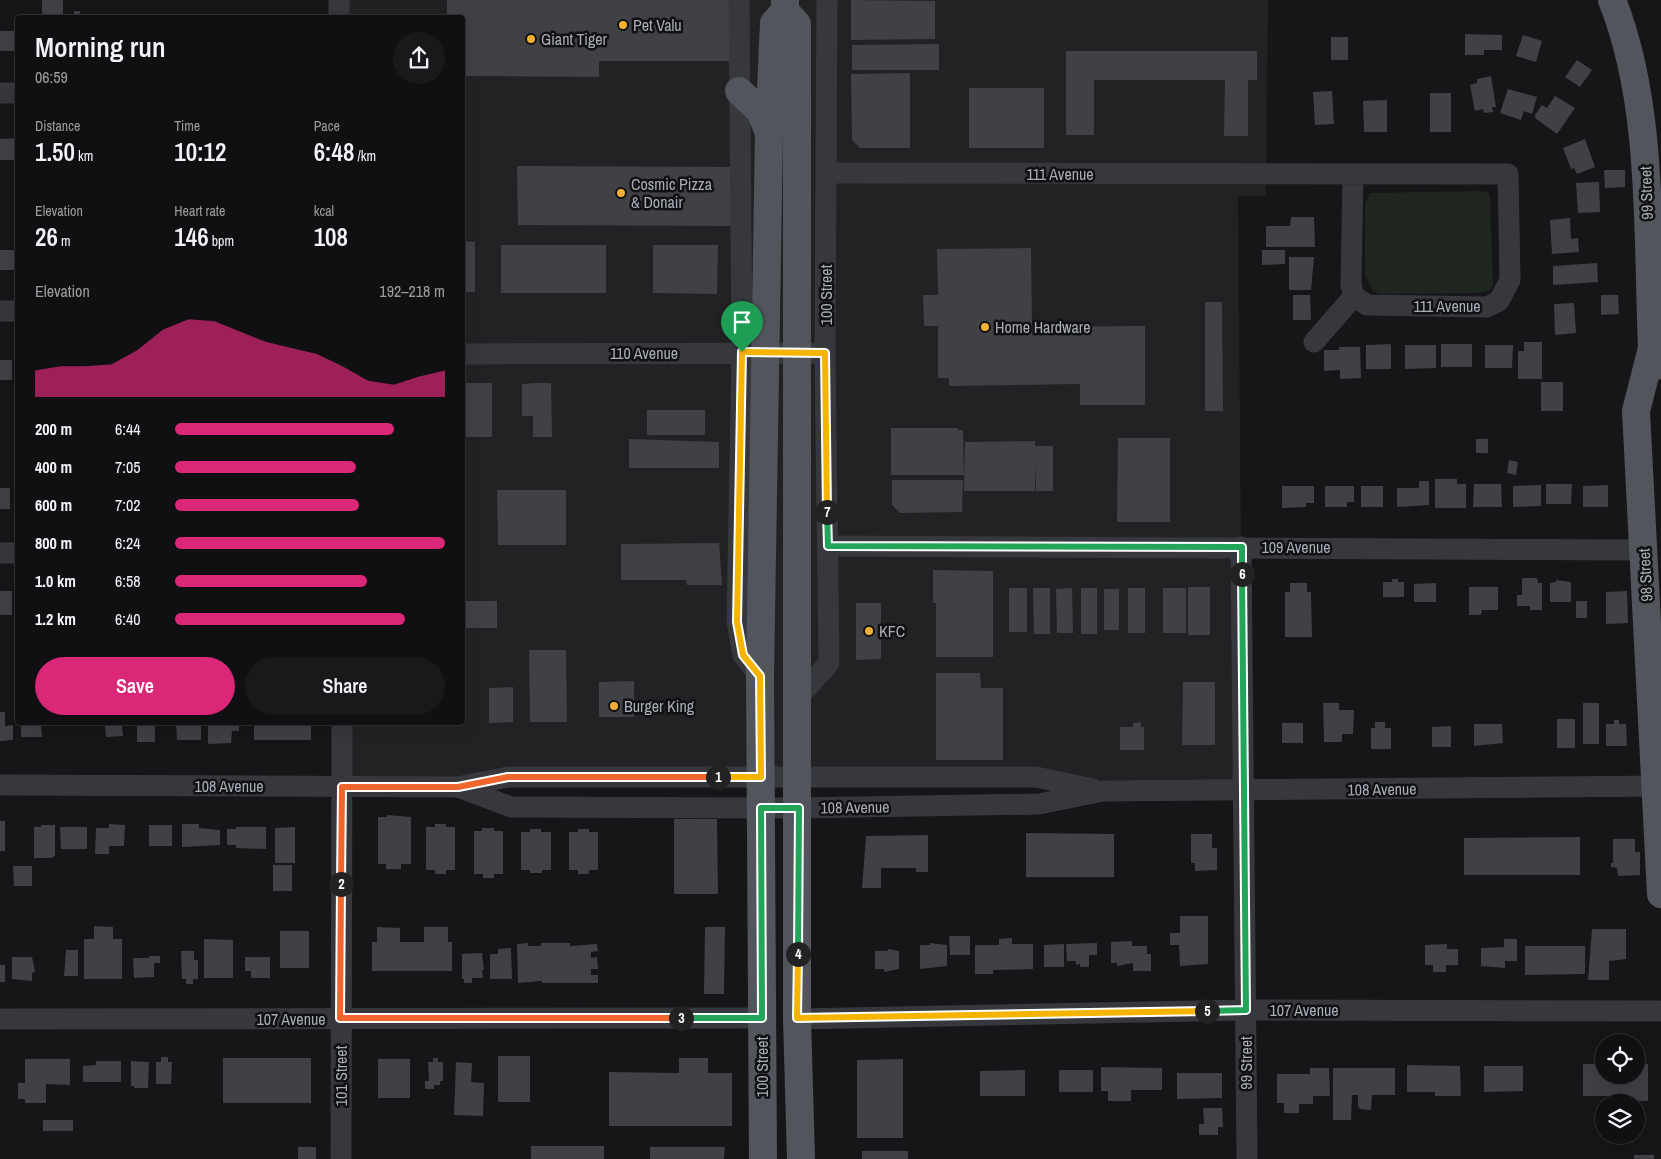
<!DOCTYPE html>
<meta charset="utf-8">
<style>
body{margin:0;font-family:"Archivo Narrow",sans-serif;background:#19191b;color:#f1f3f6;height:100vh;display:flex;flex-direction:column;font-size:19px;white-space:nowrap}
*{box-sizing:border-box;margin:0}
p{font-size:16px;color:#9c9d9f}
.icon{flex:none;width:28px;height:28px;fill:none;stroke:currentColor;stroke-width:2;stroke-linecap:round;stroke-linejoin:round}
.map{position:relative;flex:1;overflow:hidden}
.side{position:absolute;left:15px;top:15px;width:450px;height:710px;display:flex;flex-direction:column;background:#101012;border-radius:5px;box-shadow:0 5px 20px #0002,0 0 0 1px #303032}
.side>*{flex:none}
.buttons{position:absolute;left:1595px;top:1034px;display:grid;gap:10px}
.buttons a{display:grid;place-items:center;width:50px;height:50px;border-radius:50%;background:#101012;box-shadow:0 5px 20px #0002,0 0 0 1px #303032;font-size:25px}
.pin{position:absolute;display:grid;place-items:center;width:42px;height:42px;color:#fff;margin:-51px -21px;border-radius:50% 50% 50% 0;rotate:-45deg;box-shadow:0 0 5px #0007}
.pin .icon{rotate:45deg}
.km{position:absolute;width:25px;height:25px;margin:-12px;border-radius:50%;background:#222;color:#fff;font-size:14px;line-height:25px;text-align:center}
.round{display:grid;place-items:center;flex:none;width:52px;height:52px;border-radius:26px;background:#19191b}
.head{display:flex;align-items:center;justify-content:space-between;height:85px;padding:0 20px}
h1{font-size:28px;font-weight:600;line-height:38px}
.stats{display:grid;grid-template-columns:repeat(3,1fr);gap:8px;height:85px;padding:5px 20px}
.stats div{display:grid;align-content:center}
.stats b{font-size:25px;font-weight:600}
.stats small{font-size:14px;font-weight:400}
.stats p{font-size:14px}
.chart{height:140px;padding:10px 20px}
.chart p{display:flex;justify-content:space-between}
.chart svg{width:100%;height:90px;margin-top:5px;fill:#db2777;opacity:.7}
.primary-button{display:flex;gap:10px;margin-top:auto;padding:10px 20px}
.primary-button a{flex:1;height:58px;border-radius:30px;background:#db2777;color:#fff;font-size:20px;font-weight:600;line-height:58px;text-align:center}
.primary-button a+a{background:#19191b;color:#f1f3f6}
ul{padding:0 20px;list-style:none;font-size:16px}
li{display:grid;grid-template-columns:80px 60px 1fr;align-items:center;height:38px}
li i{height:12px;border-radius:6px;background:#db2777}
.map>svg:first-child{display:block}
.built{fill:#222225}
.green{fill:#1e261f}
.building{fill:#404145}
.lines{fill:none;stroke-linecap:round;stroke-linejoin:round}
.minor{stroke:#37383d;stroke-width:21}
.major{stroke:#53555c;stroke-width:28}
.split-1-casing{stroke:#fff;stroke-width:10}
.split-2-casing{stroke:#fff;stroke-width:10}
.split-3-casing{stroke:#fff;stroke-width:10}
.split-4-casing{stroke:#fff;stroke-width:10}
.split-5-casing{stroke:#fff;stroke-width:10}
.split-6-casing{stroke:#fff;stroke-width:10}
.split-7-casing{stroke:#fff;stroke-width:10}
.split-8-casing{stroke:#fff;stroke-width:10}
.split-1{stroke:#f5b400;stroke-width:6}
.split-2{stroke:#f0652b;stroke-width:6}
.split-3{stroke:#f0652b;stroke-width:6}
.split-4{stroke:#22a559;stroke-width:6}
.split-5{stroke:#f5b400;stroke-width:6}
.split-6{stroke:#22a559;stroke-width:6}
.split-7{stroke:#22a559;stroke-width:6}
.split-8{stroke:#f5b400;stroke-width:6}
.poi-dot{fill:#f2b134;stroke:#111113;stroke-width:2}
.labels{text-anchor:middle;stroke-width:5;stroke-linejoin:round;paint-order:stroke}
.poi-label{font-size:16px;fill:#a8adb8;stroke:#111113;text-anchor:start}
.street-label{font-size:16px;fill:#a8adb8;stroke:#111113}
</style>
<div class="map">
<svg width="1661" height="1159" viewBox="0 0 1661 1159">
<rect width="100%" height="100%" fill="#161618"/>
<path class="built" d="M339 0H1268L1266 196H1238L1243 791 1036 777 342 787V723L462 722V18L339 17Z"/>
<path class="green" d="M1479 191 1487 192 1490 195 1493 286 1489 291 1476 293 1380 294 1373 291 1365 275V204L1370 193Z"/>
<g class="building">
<rect x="42" y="0" width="21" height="15"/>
<path d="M447 0H734L733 61H599V77L462 76V18H447Z"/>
<path d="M851 0 935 1V39L851 40Z"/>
<rect x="74" y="11" width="6" height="7"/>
<path d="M0 31H17L18 51H0Z"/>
<path d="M1465 34 1502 35V50H1484V55H1465Z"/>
<path d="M1523 35 1542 41 1536 62 1516 56Z"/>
<rect x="1331" y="37" width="17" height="23"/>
<path d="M939 44V70H852V45Z"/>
<path d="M1066 51H1257V80H1248V136H1224L1225 80H1094V135H1066Z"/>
<path d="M1577 60 1592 70 1580 87 1565 77Z"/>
<path d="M910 73V148H860L852 140 851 74Z"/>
<path d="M1491 76 1496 107H1492L1493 112 1484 113 1483 109 1475 111 1470 85 1477 83V79Z"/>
<rect x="969" y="88" width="75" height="60"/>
<path d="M1508 89 1537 97 1532 114 1524 111 1521 120 1500 113Z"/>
<path d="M1332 91 1334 124 1315 125 1313 92Z"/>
<rect x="1430" y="93" width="21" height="39"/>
<path d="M1555 96 1575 108 1557 134 1535 118V115L1542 105 1547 108Z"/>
<path d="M1387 100V132H1364L1363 101Z"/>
<path d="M18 138V160H0V139Z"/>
<path d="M1585 139 1595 167 1577 174 1574 168 1571 169 1563 148Z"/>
<path d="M517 166 736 167V226L518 225Z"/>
<path d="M1604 170H1625V187L1605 188Z"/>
<path d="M1599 182 1600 212 1578 213 1576 183Z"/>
<path d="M1291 217H1314L1315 247H1266V226H1290Z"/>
<path d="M1570 218 1571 239 1578 238 1579 252 1552 254 1550 220Z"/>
<path d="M462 241 475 242V292H462Z"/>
<rect x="501" y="245" width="105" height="48"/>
<path d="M653 245H718L717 294 653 293Z"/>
<path d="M1031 248 1032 327 1145 326V405H1080V384L949 386V378H938V326H924L923 295H938L937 249Z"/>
<rect x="0" y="250" width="17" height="20"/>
<path d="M1262 250H1285V264L1262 265Z"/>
<path d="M1289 257H1314L1311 290H1289Z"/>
<path d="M1597 263 1598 282 1553 285V266Z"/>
<path d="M1293 295H1310L1311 320H1293Z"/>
<path d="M1601 295H1618L1619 314 1601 315Z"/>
<path d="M1205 302H1222L1223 411H1205Z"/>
<path d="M1574 303 1576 333 1555 335 1554 304Z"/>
<path d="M1524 342H1542V379H1518V351H1524Z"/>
<path d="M1391 344V369H1366V345Z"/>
<rect x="1441" y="344" width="31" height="23"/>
<path d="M1405 345H1436V368L1405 369Z"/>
<path d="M1485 345H1513L1512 368H1485Z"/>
<path d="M1339 347H1360L1361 378 1340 379V370L1324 371V350H1339Z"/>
<rect x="0" y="360" width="12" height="20"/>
<rect x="1541" y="382" width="22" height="29"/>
<rect x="463" y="383" width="29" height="54"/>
<path d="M536 383H551L552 437H533V416H522V384Z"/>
<rect x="647" y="410" width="58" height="25"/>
<path d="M891 428H958V430H963L964 475H891Z"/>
<path d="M1118 438H1170V522H1117Z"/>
<path d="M629 439 719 442V468H629Z"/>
<rect x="1476" y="439" width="12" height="14"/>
<path d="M1035 441V446H1053V491H1036V461L1035 491H964L965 442Z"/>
<path d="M1509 460 1518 462 1516 475 1507 473Z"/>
<rect x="15" y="478" width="3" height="27"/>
<path d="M1435 479H1457V484H1466V508H1435Z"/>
<path d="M892 480H963L962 512 900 513 892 505Z"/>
<path d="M1419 481H1429V505L1397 507V488H1419Z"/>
<path d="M1474 484H1501L1502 507H1473Z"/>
<path d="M1546 484H1572L1571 504H1546Z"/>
<path d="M1541 485V506L1513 507V486Z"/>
<path d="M1608 485V507H1583V486Z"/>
<path d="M1282 486H1314V503H1306V507L1282 508Z"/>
<path d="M1325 486H1354V502H1347V507H1325Z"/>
<rect x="1361" y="486" width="22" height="21"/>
<rect x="0" y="488" width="10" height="21"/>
<path d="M497 490H566V545H498Z"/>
<path d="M719 543 722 585H687L686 580H621V544Z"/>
<path d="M933 570 993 571V657H936V603H933Z"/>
<path d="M1522 578H1537L1538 583H1542V610H1530V606H1517V595H1522Z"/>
<path d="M1392 579H1398V582H1404V597H1383V582H1392Z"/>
<path d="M1556 580 1571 582V602H1550V583L1556 582Z"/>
<path d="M1290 583H1307V592H1311L1312 637H1285V592H1290Z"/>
<path d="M1436 583V602H1414V584Z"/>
<rect x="1188" y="587" width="22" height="48"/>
<path d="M1469 587H1498V610H1482L1481 615H1469Z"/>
<rect x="1009" y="588" width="18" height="44"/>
<path d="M1033 588H1050V634H1034Z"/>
<path d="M1072 588 1073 633H1057L1056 589Z"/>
<rect x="1081" y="588" width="16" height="46"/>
<rect x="1128" y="588" width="17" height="45"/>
<rect x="1163" y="588" width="23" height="45"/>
<rect x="1104" y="589" width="15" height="41"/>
<rect x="0" y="591" width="12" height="24"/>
<path d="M1627 591 1628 623 1606 624V592Z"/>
<rect x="462" y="601" width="35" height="27"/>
<rect x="1576" y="601" width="11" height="17"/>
<path d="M856 603H881V659L856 660Z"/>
<path d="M529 650H566L567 722H530Z"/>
<path d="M936 673H980L981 688H1003V760H936Z"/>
<path d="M634 681V717H599V682Z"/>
<path d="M1183 682H1215V745H1182Z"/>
<path d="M513 687V722L489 723V688Z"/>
<path d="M1323 703H1339V710H1354L1353 734H1342V742H1324Z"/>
<rect x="1583" y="703" width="16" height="41"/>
<path d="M0 712H5V726L13 725V740L0 741Z"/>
<rect x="1557" y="719" width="18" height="29"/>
<path d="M1614 720H1619V724H1626L1627 746H1606V724H1614Z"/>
<path d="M21 722H41L42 737H21Z"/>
<path d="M105 722H126V726H122L123 736 106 737Z"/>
<rect x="137" y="722" width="18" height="20"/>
<path d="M176 722H201V740H177Z"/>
<path d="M208 722H239V731H232L231 743 208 744Z"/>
<rect x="254" y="722" width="57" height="18"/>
<path d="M1141 722V727H1144V750H1120V727H1133V723Z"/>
<path d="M1375 722H1385V728H1391V749H1371V728H1375Z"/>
<rect x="1282" y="723" width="21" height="20"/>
<path d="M1474 724H1502L1503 743 1474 746Z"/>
<path d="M1451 726V747H1432V727Z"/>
<path d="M387 815 411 817V864H401V869H386V864H378V817H387Z"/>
<path d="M674 819H717L718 894H674Z"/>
<rect x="0" y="821" width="5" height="30"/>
<path d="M109 824 125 825 124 846H109V854H95L96 828H109Z"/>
<path d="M182 824H199V828L220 830V845L182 847Z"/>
<path d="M435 824H446V827H455V870H446V874H435V870H426V827H435Z"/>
<path d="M41 825H55V856L51 858H34V827H41Z"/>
<rect x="149" y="825" width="23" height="21"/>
<path d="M60 827H87V849H61Z"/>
<path d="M236 827H266V849L236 848V845H227V829H236Z"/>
<path d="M295 827V863H275V828Z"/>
<path d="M482 828H494V831H503V874H494V878H483V874H474V831H482Z"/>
<path d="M530 829H541V832H551V870H542V873H530V870H521V832H530Z"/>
<path d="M578 829H589V832H598V870H589V874H578V870H569V832H578Z"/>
<path d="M1026 833 1114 834V877H1026Z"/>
<path d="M1191 834H1212V848H1217V870L1195 871V863H1191Z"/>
<path d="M928 835V872H916V868H881V888H862L866 836Z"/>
<path d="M1580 837V875H1464V838Z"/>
<path d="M1613 839H1635V852H1640V875L1618 876 1617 868 1611 867V863H1613Z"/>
<rect x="273" y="865" width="19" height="26"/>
<path d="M13 866H32V886H14Z"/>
<path d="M1180 916H1208V964L1180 966 1179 945H1170V933H1180Z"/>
<path d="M94 926 113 927V939H122V979H84V939H94Z"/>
<path d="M377 927 400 928V942H424V927H448V942H452V971H372V942H377Z"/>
<path d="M705 927H725L724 994H704Z"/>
<path d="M1592 929H1626V959L1609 961V980H1588Z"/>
<rect x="280" y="931" width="29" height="37"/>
<path d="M949 936H970V955H950Z"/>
<path d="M1012 938V944H1033V969L993 970V974H975V945H999V939Z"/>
<path d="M204 939 233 940V978H204Z"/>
<path d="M1504 939H1517V961H1505V968L1481 966V948L1504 947Z"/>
<path d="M1132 941V946H1147V954H1151V971H1133V963L1117 966V963H1111V942Z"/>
<path d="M528 943V946H541V943H570V946L597 944 598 951 591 952V958L597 957 598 969H591V975H598V983H542V981L518 983 517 944Z"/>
<path d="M930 943 947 945V966L920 969V945H930Z"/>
<path d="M1097 943V955H1089V967H1080V964L1076 965V961H1067L1066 944Z"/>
<path d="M1064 944V967H1044V945Z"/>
<path d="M1447 944V949H1458V965H1446V972H1433V965H1425V945Z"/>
<path d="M1525 946H1585V974L1525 975Z"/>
<path d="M511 948 512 979H490V954H498V949Z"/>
<path d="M888 949 899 951V969L884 972V969H875V951H888Z"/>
<path d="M66 950H78V976H64Z"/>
<path d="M181 951H194V960H198V979H193V984H186V979H182Z"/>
<path d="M482 953 484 970H482L483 978H472V983H464V979H462V954Z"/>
<path d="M149 956H160V963H154V977L134 978 133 958H149Z"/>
<path d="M12 957H32L35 972 32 973V981L12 979Z"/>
<path d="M245 957H270V978H251V971H245Z"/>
<rect x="0" y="965" width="5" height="17"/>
<rect x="498" y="1056" width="32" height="46"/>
<path d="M161 1057H168V1062H172L171 1084H156V1062H161Z"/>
<rect x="223" y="1058" width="88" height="45"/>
<path d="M433 1058H438V1062H443V1081H440V1085H434V1089H425V1081H429L428 1062H433Z"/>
<path d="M679 1058H708V1073H732V1126H609V1072L679 1073Z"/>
<path d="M25 1059H70V1085L46 1084V1103H25V1099H18V1083H25Z"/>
<rect x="378" y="1059" width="32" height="39"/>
<path d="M903 1059V1138H857V1060Z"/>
<path d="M96 1061H121V1082H83V1066L96 1065Z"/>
<path d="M131 1061 149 1062 148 1088H134V1086H131Z"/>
<path d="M456 1062 472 1063 471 1082 484 1083 483 1116 454 1115Z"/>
<path d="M1583 1064H1604V1075H1636V1064H1648V1101H1630V1096H1583Z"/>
<path d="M1407 1065 1460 1066 1461 1096H1435V1092H1407Z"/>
<path d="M1484 1066H1523V1091L1484 1092Z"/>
<path d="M1101 1067 1162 1068V1090H1131V1101H1108V1091H1101Z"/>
<path d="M1310 1068H1329L1330 1096H1313V1104H1299V1113H1284V1103H1277V1074H1310Z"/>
<path d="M1333 1068H1395V1095H1372L1371 1110 1360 1109 1358 1106V1095H1352L1351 1120H1333Z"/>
<path d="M1025 1070V1096H980V1071Z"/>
<rect x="1059" y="1070" width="34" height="22"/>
<path d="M1177 1073H1222V1098L1177 1099Z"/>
<path d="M1203 1108H1222L1223 1127H1218V1135H1199V1124H1204Z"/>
<rect x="43" y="1120" width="30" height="11"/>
<rect x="531" y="1146" width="73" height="13"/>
<rect x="298" y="1147" width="18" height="12"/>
<path d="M650 1147H725L724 1159H650Z"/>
<rect x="862" y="1151" width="46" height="8"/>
<rect x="1634" y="1155" width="20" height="4"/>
</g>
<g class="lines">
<g class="minor">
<path d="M339 0V18"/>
<path d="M739 0 742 352 737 622 743 655 760 676"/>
<path d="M0 93H18"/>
<path d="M826 173 1508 174 1510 280 1499 301 1487 307 1367 305 1354 296 1351 285 1353 175"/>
<path d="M0 311H18"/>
<path d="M1314 342 1354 296"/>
<path d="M462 354 813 353"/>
<path d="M828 546 1644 550"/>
<path d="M1241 547 1247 1159"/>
<path d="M0 553H18"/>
<path d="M798 698 829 663 825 353 827 0"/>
<path d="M0 785 458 787 508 777H1036L1093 789"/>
<path d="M458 787 511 807 799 808 1039 804 1103 791 1661 786"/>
<path d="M0 1019 762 1018"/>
<path d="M797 1019 1246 1010 1661 1011"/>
<path d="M341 1159 342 722"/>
</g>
<g class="major">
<path d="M1612 0C1654 105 1647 235 1652 348L1656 366"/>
<path d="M785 11 797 24V1019L801 1159"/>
<path d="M739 91 760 111 769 133"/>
<path d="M1652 348 1636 411 1661 894"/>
<path d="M763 1159 760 676 769 133 774 23 785 11V0"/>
</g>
</g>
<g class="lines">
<defs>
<path id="split-1" d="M718 777H761L760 676 743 655 737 622 742 352"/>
<path id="split-2" d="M341 884 342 787H458L508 777H718"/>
<path id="split-3" d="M341 884 340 1018H681"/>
<path id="split-4" d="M681 1018H762L761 808H799L798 954"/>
<path id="split-5" d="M798 954 797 1018 1207 1011"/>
<path id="split-6" d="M1207 1011 1246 1010 1242 574"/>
<path id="split-7" d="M827 512 828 546 1242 547V574"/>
<path id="split-8" d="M742 352 825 353 827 512"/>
</defs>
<use href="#split-1" class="split-1-casing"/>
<use href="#split-2" class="split-2-casing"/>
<use href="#split-3" class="split-3-casing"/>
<use href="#split-4" class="split-4-casing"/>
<use href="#split-5" class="split-5-casing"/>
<use href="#split-6" class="split-6-casing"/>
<use href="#split-7" class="split-7-casing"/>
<use href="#split-8" class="split-8-casing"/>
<use href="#split-1" class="split-1"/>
<use href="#split-2" class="split-2"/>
<use href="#split-3" class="split-3"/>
<use href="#split-4" class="split-4"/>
<use href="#split-5" class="split-5"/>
<use href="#split-6" class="split-6"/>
<use href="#split-7" class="split-7"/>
<use href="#split-8" class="split-8"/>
</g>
<g class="poi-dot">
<circle cx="623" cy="25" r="5"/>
<circle cx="531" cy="39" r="5"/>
<circle cx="621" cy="193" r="5"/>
<circle cx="985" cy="327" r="5"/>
<circle cx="869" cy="631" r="5"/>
<circle cx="614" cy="706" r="5"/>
</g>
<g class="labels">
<g class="poi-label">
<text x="633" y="31">Pet Valu</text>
<text x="541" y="45">Giant Tiger</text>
<text x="631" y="190">Cosmic Pizza<tspan x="631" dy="18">&amp; Donair</tspan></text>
<text x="995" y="333">Home Hardware</text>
<text x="879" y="637">KFC</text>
<text x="624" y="712">Burger King</text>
</g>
<g class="street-label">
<text x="1060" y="180">111 Avenue</text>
<text transform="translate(1646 193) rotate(-92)" y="6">99 Street</text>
<text transform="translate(826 295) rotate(-90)" y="6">100 Street</text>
<text x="1447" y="312">111 Avenue</text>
<text x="644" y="359">110 Avenue</text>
<text x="1296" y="553">109 Avenue</text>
<text transform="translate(1645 575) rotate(-93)" y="6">98 Street</text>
<text x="229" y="792">108 Avenue</text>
<text transform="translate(1382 789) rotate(-1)" y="6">108 Avenue</text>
<text transform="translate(855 807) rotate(-1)" y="6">108 Avenue</text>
<text x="1304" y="1016">107 Avenue</text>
<text x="291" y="1025">107 Avenue</text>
<text transform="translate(1246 1063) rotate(-90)" y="6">99 Street</text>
<text transform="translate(762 1067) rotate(-90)" y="6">100 Street</text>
<text transform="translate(341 1076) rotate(-90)" y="6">101 Street</text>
</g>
</g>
</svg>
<div class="buttons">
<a><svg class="icon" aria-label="locate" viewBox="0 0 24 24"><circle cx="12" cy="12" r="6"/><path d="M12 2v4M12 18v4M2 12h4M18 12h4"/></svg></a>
<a><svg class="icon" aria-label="layers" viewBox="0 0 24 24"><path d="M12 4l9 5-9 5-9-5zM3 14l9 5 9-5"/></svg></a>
</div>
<div class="pin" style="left:742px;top:352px;background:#1e9e55"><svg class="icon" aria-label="arrive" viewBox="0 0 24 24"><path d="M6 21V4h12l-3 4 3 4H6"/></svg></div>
<b class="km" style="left:718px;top:777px">1</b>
<b class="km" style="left:341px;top:884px">2</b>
<b class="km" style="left:681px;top:1018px">3</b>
<b class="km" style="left:798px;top:954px">4</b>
<b class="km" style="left:1207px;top:1011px">5</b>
<b class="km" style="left:1242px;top:574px">6</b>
<b class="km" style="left:827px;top:512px">7</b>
<section class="side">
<div class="head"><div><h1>Morning run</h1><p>06:59</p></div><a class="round"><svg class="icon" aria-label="share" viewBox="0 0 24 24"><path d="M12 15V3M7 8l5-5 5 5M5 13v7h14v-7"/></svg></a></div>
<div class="stats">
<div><p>Distance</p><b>1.50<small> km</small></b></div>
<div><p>Time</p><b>10:12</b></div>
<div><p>Pace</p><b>6:48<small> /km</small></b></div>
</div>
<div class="stats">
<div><p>Elevation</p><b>26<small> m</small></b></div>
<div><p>Heart rate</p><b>146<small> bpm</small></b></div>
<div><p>kcal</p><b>108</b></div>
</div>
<div class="chart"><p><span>Elevation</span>192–218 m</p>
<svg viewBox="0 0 160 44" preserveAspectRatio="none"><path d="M0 44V31L10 29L20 29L30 28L40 21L50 11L60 6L70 7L80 12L90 17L100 20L110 23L120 29L130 36L140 38L150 34L160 31V44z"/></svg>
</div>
<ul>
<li><b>200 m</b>6:44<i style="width:81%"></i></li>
<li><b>400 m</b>7:05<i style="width:67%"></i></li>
<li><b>600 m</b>7:02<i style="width:68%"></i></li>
<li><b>800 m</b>6:24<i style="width:100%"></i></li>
<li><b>1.0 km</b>6:58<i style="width:71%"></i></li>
<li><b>1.2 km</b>6:40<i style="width:85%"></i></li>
</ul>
<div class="primary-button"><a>Save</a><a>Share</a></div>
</section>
</div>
